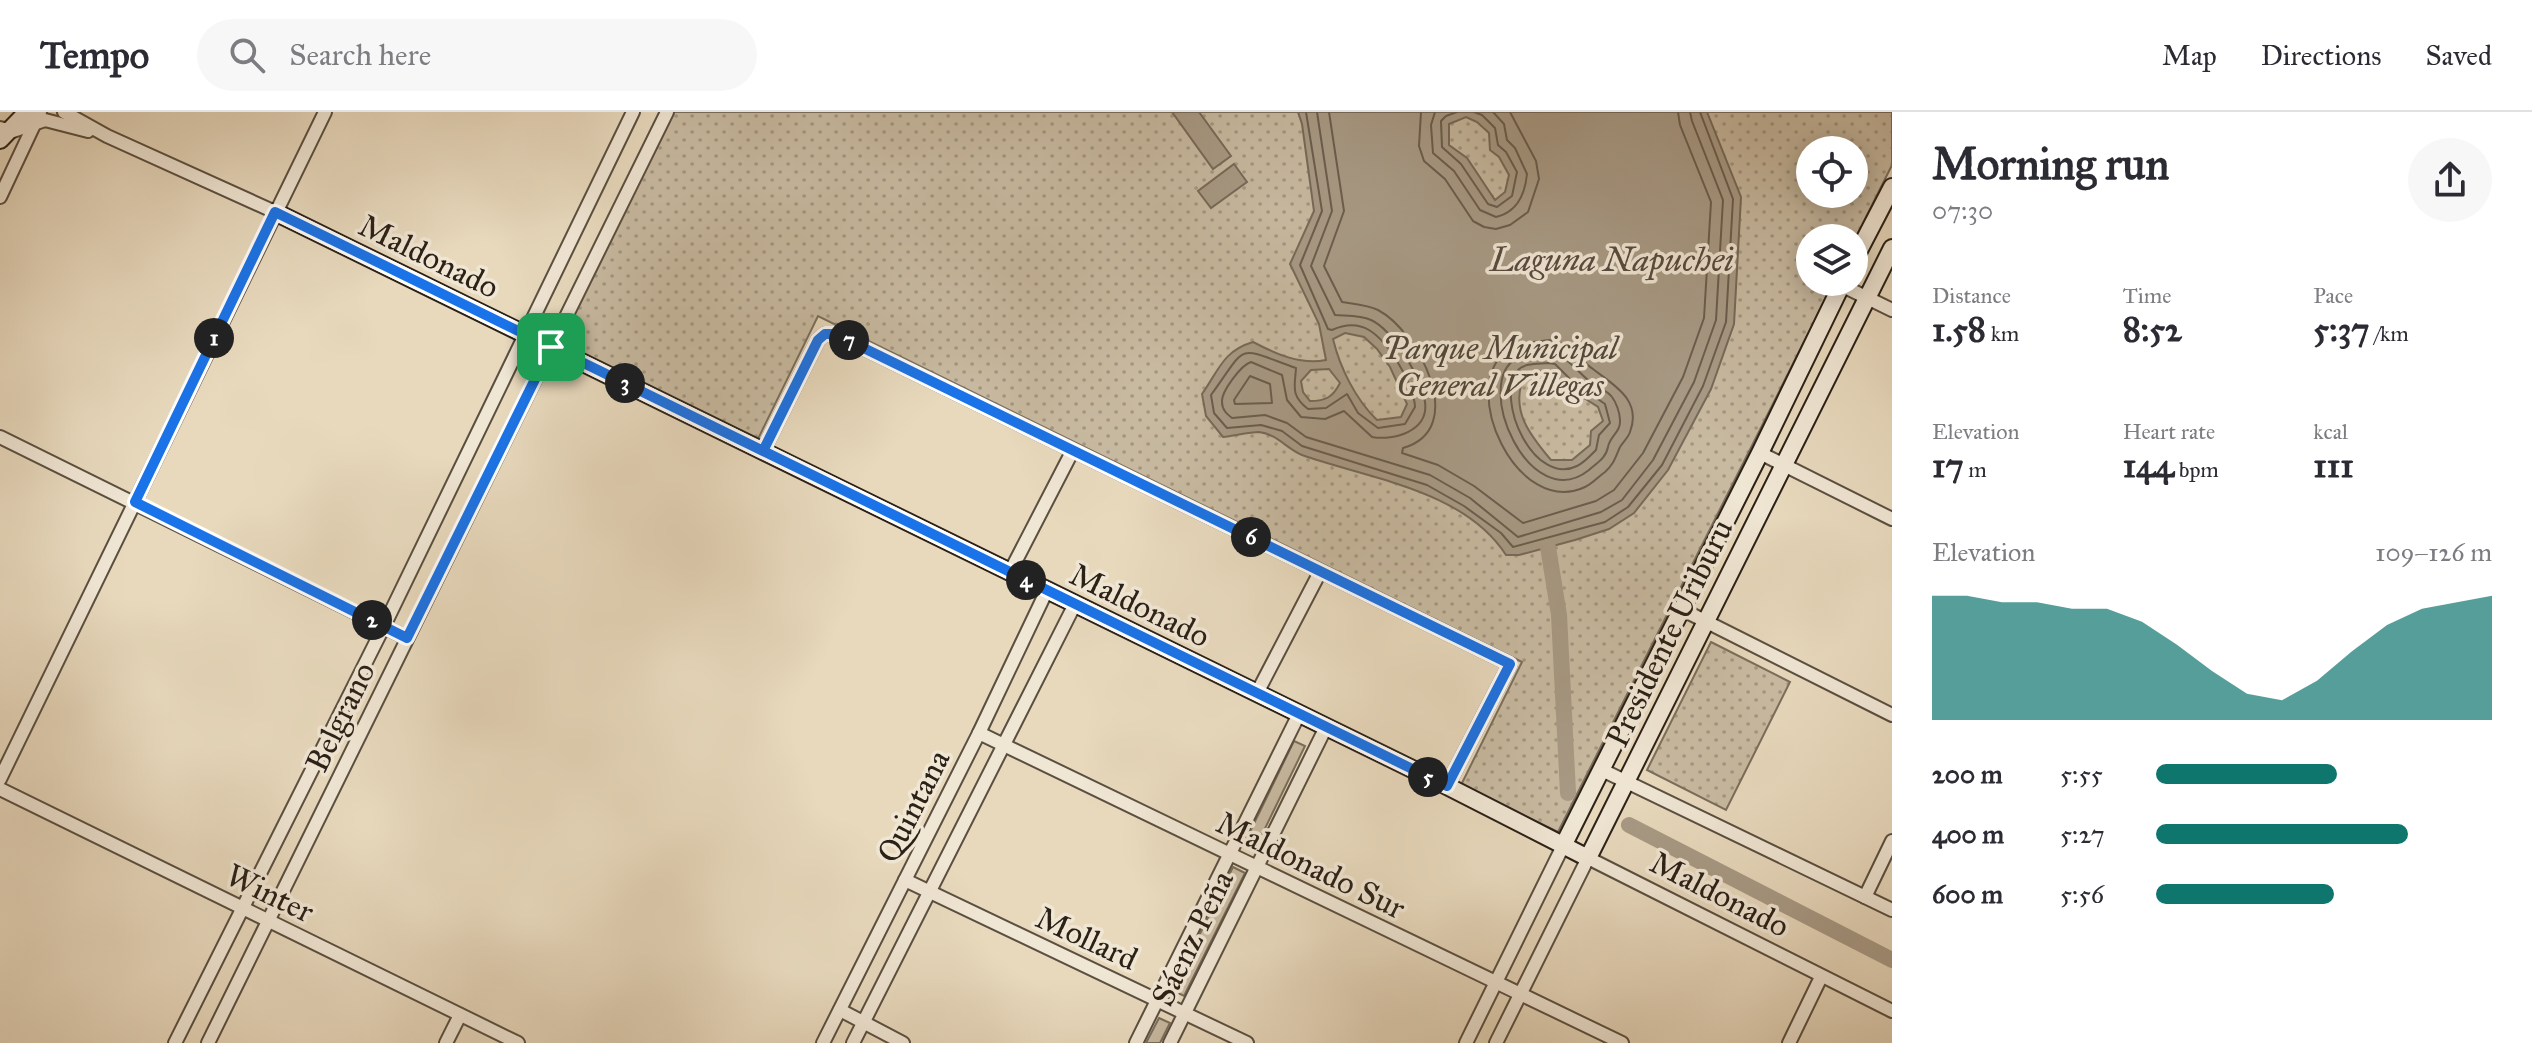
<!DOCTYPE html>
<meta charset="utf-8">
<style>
body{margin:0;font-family:"IM FELL Great Primer",serif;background:#f7f7f7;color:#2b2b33;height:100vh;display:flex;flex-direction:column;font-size:30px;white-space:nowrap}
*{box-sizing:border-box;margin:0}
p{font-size:26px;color:#7c7c81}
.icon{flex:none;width:44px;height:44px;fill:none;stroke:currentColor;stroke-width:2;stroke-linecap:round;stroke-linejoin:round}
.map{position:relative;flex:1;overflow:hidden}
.drawer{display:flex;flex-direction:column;background:#fff;width:640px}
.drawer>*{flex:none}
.controls{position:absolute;left:1796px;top:24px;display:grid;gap:16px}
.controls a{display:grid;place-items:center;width:72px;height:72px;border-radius:50%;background:#fff;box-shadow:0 4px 20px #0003;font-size:40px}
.pin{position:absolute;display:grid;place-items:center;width:68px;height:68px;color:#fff;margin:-34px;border-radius:16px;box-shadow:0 4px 12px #0006}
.km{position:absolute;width:40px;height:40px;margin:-20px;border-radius:50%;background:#222;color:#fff;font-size:22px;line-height:40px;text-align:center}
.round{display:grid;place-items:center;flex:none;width:84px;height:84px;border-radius:42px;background:#f7f7f7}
.headline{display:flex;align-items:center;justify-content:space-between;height:136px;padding:0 40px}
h1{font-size:44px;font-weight:700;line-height:60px}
.stats{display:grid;grid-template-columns:repeat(3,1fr);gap:12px;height:136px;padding:8px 40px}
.stats div{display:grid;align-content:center}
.stats b{font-size:34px;font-weight:700}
.stats small{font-size:22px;font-weight:400}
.stats p{font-size:22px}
.chart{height:224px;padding:16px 40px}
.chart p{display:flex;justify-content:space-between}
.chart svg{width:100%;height:144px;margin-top:8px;fill:#0f766e;opacity:.7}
ul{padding:0 40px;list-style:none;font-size:26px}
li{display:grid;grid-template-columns:128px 96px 1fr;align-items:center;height:60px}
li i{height:20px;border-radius:10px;background:#0f766e}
header{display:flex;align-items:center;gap:48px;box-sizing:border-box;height:112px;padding:0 40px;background:#fff;border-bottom:2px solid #e1e1e2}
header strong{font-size:38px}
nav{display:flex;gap:44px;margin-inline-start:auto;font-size:28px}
.search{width:560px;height:72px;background:#f7f7f7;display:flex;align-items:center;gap:20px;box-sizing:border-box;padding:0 28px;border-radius:44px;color:#7c7c81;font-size:30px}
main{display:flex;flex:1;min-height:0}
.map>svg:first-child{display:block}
.grass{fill:#c8baa1;stroke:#7a6e5c;stroke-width:2}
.park{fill:url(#park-dots);stroke:#7a6e5c;stroke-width:2;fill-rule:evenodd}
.water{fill:#a89a85;stroke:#766a59;stroke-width:2;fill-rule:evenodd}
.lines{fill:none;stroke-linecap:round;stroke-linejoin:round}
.shore{stroke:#6a5e4e;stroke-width:2}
.canal{stroke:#a89a85;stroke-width:16}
.street-casing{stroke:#5a4f40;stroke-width:16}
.secondary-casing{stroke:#2b2117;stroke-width:20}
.street{stroke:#f0e6d4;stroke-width:12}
.secondary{stroke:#f0e6d4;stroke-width:16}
.route-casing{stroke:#fff;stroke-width:16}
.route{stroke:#1a73e8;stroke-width:10}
.labels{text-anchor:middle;stroke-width:7;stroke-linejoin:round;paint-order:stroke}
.street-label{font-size:32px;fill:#2b2117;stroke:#f0e6d4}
.park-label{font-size:32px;font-style:italic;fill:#52473a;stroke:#f0e6d4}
.water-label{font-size:34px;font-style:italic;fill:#574b3e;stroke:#f0e6d4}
</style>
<header>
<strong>Tempo</strong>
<div class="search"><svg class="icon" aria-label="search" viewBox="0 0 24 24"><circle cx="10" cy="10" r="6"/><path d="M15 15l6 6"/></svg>Search here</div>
<nav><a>Map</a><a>Directions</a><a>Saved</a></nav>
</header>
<main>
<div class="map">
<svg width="1892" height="931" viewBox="0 0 1892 931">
<defs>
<pattern id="park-dots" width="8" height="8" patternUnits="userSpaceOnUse" patternTransform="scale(2)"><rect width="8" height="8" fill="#c8baa1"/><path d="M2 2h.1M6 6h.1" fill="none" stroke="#a39782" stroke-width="1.8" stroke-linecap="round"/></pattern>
</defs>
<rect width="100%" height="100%" fill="#e8d9bd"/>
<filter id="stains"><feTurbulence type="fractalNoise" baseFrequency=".0025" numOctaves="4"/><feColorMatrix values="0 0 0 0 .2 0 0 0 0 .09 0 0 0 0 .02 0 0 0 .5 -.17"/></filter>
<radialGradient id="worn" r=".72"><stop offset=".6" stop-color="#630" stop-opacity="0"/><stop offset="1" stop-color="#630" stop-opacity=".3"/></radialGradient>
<g class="grass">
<path d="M1294 629 1305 634 1256 735 1245 730Z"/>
<path d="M1233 755 1245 761 1184 884 1172 878Z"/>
<path d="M1159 906 1170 911 1160 931H1146Z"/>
</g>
<g class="park">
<path d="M674 0H1892V53L1854 129V126H1810V170H1834L1558 720 1461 673 1522 550 818 204 757 329 560 231ZM1810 38H1854V82H1810Z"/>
<path d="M1711 530 1790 570 1726 698 1647 658Z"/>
</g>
<g class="water">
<path d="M1172 0H1199L1231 44 1213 57Z"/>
<path d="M1298 0H1707L1741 85 1734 212 1711 277 1668 358 1634 401 1609 417 1575 428 1519 443H1506C1464 378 1370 367 1302 343 1287 337 1277 322 1259 320 1248 320 1234 324 1223 325L1206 304 1202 282C1219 258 1223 239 1253 230 1276 242 1300 253 1326 248L1319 212 1290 152 1314 99 1302 12ZM1466 5 1477 10 1489 21 1490 38 1499 45 1509 63 1505 80 1495 88 1467 46 1449 33V12ZM1345 221 1364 225 1377 237 1390 255 1407 292 1401 305 1377 308C1356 288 1340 256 1333 227ZM1329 257 1340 271C1333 285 1326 289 1310 289L1303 280 1301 269 1311 258ZM1550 258 1567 275 1598 295 1603 309 1591 319 1590 333 1572 348H1551C1529 322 1509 297 1525 262Z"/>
<path d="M1234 52 1247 70 1211 96 1198 79Z"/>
</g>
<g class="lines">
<g class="shore">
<path d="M1306 0 1322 99 1300 153 1328 217 1332 218C1343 213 1357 211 1369 218 1389 230 1414 273 1415 295L1405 312 1378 316 1358 301 1347 282 1326 296 1308 297C1290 283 1295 274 1296 256 1234 234 1249 231 1211 283L1214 301 1227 316 1261 313 1282 319 1302 334 1427 373 1464 394 1501 421 1513 435 1605 410 1628 395 1662 353 1703 274 1726 210 1733 87 1700 0"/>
<path d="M1317 0 1332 99 1311 154 1335 203C1346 204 1360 203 1371 208 1393 218 1422 267 1425 290 1429 319 1394 329 1372 325L1344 299 1325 307 1301 305 1287 288 1282 263 1251 250C1241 253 1221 280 1222 290 1222 298 1227 302 1232 306L1265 303 1287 311 1306 325 1430 363 1470 386 1518 425 1601 400 1622 388 1653 348 1694 270 1716 208 1723 88 1692 9 1690 0"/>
<path d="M1329 0 1344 99 1324 154 1342 190C1354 192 1368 193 1378 198 1418 219 1470 317 1403 336L1402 341 1438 353 1474 374 1523 411 1596 389 1614 378 1643 341 1683 265 1704 206 1711 90 1680 13 1678 0"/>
<path d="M1421 0 1419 34 1424 49 1445 67 1473 109 1484 115 1496 117 1510 113 1528 100 1539 67 1536 49 1510 0"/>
<path d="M1435 0 1431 13 1433 41 1454 59 1480 98 1496 105C1518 100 1525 82 1527 62L1515 36 1507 28 1504 12 1493 0"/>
<path d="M1457 0 1446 4 1441 9 1442 35 1461 52 1488 92 1497 95 1512 84 1517 60 1506 40 1498 33 1495 16 1482 3 1474 0"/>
<path d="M1549 228C1568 230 1576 243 1589 254 1610 271 1643 286 1630 320 1628 326 1623 330 1620 335 1615 346 1614 352 1605 360 1598 365 1592 372 1585 375 1517 407 1456 274 1508 238 1519 230 1536 230 1549 228Z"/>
<path d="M1547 241C1553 241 1554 240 1559 243 1573 251 1583 266 1597 275 1602 278 1608 279 1612 285 1616 290 1620 301 1620 308 1621 320 1610 324 1608 335 1606 346 1597 351 1589 358 1530 405 1471 271 1517 246 1525 241 1538 242 1547 241Z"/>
<path d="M1548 251 1555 252 1572 269 1605 292 1610 311 1599 323 1596 338C1591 343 1584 351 1577 354 1535 375 1494 289 1518 258 1524 251 1539 252 1548 251Z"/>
<path d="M1250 264 1270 272 1272 291 1235 292 1234 288Z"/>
</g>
<g class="canal">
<path d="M1548 435 1559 503 1568 681"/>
<path d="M1629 713 1892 848"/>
</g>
<defs>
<g id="street">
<path d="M64 0 107 24 275 100"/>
<path d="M0 16 13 19 45 8 88 19"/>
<path d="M0 85 40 0"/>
<path d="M1841 173 1892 198"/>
<path d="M0 325 407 526"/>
<path d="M763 339 818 228 825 222H835L1510 552 1447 674"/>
<path d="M1760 341 1892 407"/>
<path d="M1010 460 1073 338"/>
<path d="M1681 497 1892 603"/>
<path d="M1257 581 1320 460"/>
<path d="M979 621 1622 931"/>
<path d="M1602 658 1892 798"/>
<path d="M0 667 325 0"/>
<path d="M0 677 518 931"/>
<path d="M905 768 1247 931"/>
<path d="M1865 785 1892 729"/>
<path d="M840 898 903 931"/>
<path d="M175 931 384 514 633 0"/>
<path d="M208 931 667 0"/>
<path d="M446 931 460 903"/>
<path d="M823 931 979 621 1047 478"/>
<path d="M853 931 1075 492"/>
<path d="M1136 931 1299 602"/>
<path d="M1170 931 1326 615"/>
<path d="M1466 931 1563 734"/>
<path d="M1496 931 1588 746 1892 899"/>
<path d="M1789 931 1821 865"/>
</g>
<g id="secondary">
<path d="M0 28 27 0"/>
<path d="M275 100 1447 674 1588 746 1892 136"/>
<path d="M1854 148 1892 75"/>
<path d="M1563 734 1760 341 1843 170"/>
</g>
</defs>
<use href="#street" class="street-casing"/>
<use href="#secondary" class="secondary-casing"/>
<use href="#street" class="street"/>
<use href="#secondary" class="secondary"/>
</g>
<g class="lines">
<defs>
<path id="route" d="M551 235 275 100 135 390 407 526 551 235 1447 674 1510 552 835 222H825L818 228 763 339 551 235"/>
</defs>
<use href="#route" class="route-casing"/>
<use href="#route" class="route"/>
</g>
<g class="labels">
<g class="street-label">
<text transform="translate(429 144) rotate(26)" y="11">Maldonado</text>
<text transform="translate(1140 493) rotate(26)" y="11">Maldonado</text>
<text transform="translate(1669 521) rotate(-64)" y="11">Presidente Uriburu</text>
<text transform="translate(340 605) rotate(-64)" y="11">Belgrano</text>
<text transform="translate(913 694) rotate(-63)" y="11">Quintana</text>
<text transform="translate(1311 753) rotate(26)" y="11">Maldonado Sur</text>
<text transform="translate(270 781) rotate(26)" y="11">Winter</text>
<text transform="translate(1720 782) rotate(27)" y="11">Maldonado</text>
<text transform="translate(1087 826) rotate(25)" y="11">Mollard</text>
<text transform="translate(1192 826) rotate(-64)" y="11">Sáenz Peña</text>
</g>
<g class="park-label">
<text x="1500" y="247">Parque Municipal<tspan x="1500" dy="37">General Villegas</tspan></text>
</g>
<g class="water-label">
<text x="1612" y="159">Laguna Napuchei</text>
</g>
</g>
<rect width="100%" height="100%" filter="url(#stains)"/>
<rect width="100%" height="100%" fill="url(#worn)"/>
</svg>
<div class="controls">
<a><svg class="icon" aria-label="locate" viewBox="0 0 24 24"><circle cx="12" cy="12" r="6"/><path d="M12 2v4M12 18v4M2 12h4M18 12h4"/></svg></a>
<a><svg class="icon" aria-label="layers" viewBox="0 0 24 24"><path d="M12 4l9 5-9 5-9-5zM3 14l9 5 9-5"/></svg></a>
</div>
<div class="pin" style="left:551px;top:235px;background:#1e9e55"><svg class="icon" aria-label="arrive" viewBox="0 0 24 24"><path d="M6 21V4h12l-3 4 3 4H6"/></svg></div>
<b class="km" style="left:214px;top:226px">1</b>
<b class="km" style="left:372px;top:508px">2</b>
<b class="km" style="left:625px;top:271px">3</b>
<b class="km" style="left:1026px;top:468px">4</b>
<b class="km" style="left:1428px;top:665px">5</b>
<b class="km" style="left:1251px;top:425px">6</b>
<b class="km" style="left:849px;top:228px">7</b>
</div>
<section class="drawer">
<div class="headline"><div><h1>Morning run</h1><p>07:30</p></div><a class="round"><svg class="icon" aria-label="share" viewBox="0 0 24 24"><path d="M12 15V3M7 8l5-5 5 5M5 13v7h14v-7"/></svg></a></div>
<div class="stats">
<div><p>Distance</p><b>1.58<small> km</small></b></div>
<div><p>Time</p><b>8:52</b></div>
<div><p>Pace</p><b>5:37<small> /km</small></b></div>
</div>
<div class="stats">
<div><p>Elevation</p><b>17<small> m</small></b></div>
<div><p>Heart rate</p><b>144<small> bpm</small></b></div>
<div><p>kcal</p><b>111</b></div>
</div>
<div class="chart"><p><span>Elevation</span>109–126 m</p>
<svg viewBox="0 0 160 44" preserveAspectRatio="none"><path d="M0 44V6L10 6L20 8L30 8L40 10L50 10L60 14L70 21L80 29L90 36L100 38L110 32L120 23L130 15L140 10L150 8L160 6V44z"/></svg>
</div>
<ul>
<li><b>200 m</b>5:55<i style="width:54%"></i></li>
<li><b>400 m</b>5:27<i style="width:75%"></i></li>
<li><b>600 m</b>5:56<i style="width:53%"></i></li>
</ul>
</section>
</main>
